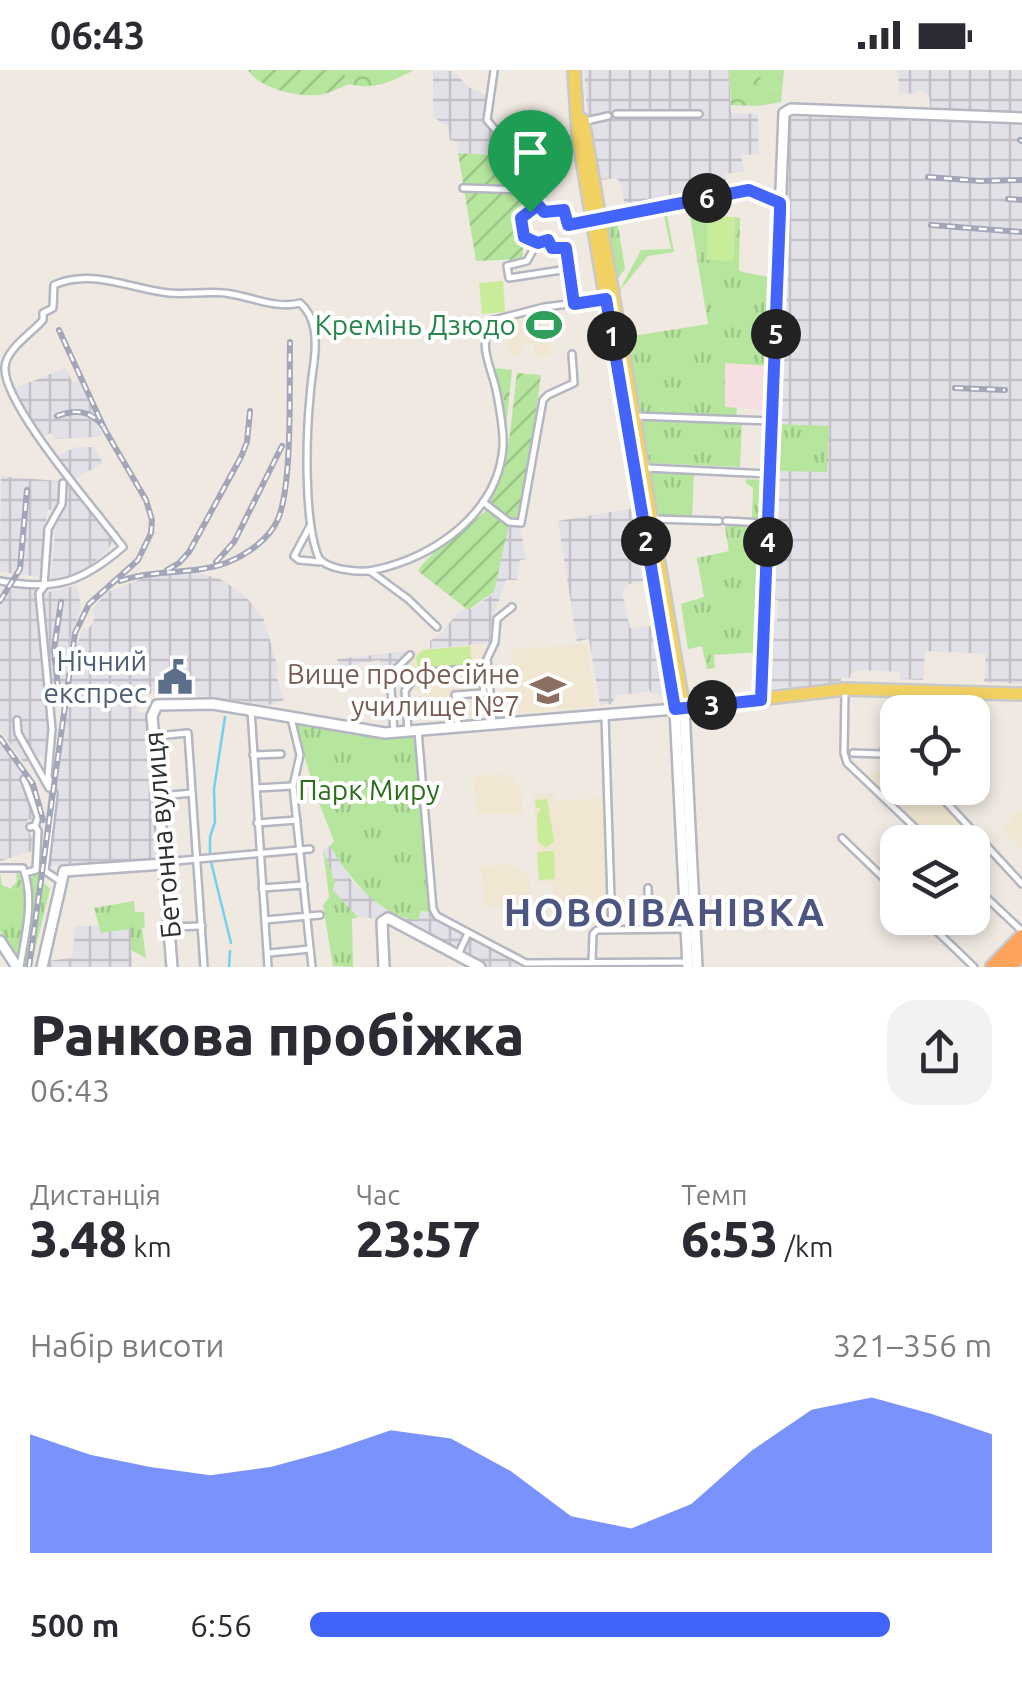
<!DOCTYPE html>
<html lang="uk">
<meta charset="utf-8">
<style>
body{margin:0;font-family:Ubuntu,sans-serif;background:#f2f2f3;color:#2b2b33;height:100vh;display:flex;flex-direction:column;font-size:38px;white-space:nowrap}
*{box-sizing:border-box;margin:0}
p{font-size:32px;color:#7c7c81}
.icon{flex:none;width:55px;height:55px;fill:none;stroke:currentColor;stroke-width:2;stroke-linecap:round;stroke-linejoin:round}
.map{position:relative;height:897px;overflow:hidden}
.panel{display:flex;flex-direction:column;background:#fff;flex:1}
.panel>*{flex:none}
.fabs{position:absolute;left:880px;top:625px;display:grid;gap:20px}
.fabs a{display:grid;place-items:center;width:110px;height:110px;border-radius:20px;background:#fff;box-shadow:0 5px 15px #0003;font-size:50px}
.pin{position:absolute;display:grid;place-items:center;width:85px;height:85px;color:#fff;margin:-102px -42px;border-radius:50% 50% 50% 0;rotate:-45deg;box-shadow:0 0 10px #0007}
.pin .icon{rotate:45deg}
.km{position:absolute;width:50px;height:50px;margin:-25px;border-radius:50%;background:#222;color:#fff;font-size:28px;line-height:50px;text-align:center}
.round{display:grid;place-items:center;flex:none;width:105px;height:105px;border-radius:30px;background:#f2f2f3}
.headline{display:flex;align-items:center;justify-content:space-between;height:170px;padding:0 30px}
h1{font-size:55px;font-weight:800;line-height:75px}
.stats{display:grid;grid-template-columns:repeat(3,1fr);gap:15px;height:170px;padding:10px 30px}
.stats div{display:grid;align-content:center}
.stats b{font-size:50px;font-weight:800}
.stats small{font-size:28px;font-weight:400}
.stats p{font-size:28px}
.chart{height:280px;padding:20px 30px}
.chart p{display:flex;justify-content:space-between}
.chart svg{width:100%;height:180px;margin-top:10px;fill:#4264fb;opacity:.7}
ul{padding:0 30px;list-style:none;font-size:32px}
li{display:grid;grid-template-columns:160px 120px 1fr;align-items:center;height:75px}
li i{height:25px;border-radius:12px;background:#4264fb}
.status{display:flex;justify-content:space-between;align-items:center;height:70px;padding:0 50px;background:#fff;direction:ltr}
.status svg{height:28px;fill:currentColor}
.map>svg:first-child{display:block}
.industrial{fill:url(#industrial-grid)}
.education{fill:#f0e6d1}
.medical{fill:#f5dfe0}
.grass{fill:url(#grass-tufts)}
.forest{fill:url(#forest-crowns)}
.garden{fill:url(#garden-furrows)}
.pitch{fill:#c9ec9a}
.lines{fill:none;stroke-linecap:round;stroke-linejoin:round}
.stream{stroke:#75cff0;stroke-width:2.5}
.street-casing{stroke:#b4b7c1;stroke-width:10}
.secondary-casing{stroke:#b4b7c1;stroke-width:14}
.primary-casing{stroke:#c9c9c9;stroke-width:16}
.highway-casing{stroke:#c9c9c9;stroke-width:19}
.street{stroke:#fff;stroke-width:5}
.secondary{stroke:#fff;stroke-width:9}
.primary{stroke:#f2d163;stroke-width:11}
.highway{stroke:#ffa35c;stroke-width:14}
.rail-casing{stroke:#a3a6b8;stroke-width:6}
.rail{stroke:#fff;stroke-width:2.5;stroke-dasharray:8;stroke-linecap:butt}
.route-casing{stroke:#fff;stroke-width:20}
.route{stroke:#4264fb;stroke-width:12}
.labels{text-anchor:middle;stroke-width:8;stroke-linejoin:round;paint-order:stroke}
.leisure-label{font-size:28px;fill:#27864d;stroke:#fff;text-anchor:end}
.service-label{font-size:28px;fill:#4e5e75;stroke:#fff;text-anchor:end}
.education-label{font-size:28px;fill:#785e54;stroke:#fff;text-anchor:end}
.park-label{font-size:28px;fill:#2c6e1b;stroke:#fff}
.street-label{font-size:28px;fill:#2e2e2e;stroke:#fff}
.district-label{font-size:38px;font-weight:bold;letter-spacing:2.5px;fill:#4d5680;stroke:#fff}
</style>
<div class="status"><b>06:43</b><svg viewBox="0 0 49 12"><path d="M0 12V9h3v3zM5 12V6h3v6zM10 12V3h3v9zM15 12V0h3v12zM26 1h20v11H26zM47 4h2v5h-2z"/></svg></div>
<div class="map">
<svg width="1022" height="897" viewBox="0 0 1022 897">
<defs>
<pattern id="industrial-grid" width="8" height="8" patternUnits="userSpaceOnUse" patternTransform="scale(2.5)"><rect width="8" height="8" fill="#e3e1e8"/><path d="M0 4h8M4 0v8" fill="none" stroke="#c3c1c7"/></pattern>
<pattern id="grass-tufts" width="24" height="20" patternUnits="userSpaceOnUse" patternTransform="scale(2.5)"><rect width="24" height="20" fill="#b6e59e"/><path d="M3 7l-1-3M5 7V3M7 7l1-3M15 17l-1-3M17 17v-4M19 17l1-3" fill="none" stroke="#9dc588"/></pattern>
<pattern id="forest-crowns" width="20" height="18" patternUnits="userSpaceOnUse" patternTransform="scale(2.5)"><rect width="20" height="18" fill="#b6e59e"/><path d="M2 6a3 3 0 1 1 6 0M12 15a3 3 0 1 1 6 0" fill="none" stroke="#9dc588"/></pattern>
<pattern id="garden-furrows" width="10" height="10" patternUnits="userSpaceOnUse" patternTransform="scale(2.5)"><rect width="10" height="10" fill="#b6e59e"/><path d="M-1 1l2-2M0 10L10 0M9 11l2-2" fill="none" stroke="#9dc588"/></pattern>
</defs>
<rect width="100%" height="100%" fill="#efe9e1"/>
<g class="industrial">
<path d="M584 0H729L731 43 758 44 759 84 741 85 744 101 725 104 727 119 625 136 620 112 616 108 601 110 587 41Z"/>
<path d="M898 0H1022V43L930 37 929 25 920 19 915 24 899 23Z"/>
<path d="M433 1H452L470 18 488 26 487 46 499 63 505 86 458 83V72L450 70 448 56 433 47Z"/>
<path d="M787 46 1022 55V614L984 612 986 584 925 581 923 610 900 609V602L860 600 851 603 850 608H841V612L769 619 770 551H777L778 530 771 529 789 95 785 93Z"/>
<path d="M65 298 73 313 78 311 97 348 102 364 97 367 56 369 51 363 42 367 13 319Z"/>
<path d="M76 377H93L103 393 75 409 58 391 59 385Z"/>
<path d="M1 406 57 411 64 408 113 470 108 480 84 501 51 510 57 439 47 440 41 507 0 502Z"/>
<path d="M634 438 646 510 629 514 622 523 630 558 653 556 665 624 653 625 648 618V622L617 625 611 634 600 635 589 569 577 571 558 451Z"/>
<path d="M509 454 520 457 526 489 520 490 517 510H506L491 553 490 573 430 579V571L441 563 457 544 463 539H472L493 524Z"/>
<path d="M196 502 222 510 245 526 263 547 279 601 275 602 284 630 269 635 202 626 136 623 137 642H147L159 790 48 796 73 588 83 557 88 560 95 548 92 540 107 522 146 507Z"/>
<path d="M77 515 81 538 71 566 62 636 51 638 41 524Z"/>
<path d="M14 516 34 517 48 664 46 687H35L24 693 0 660V535Z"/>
<path d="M418 580 393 603 386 604 379 590 339 597 337 589Z"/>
<path d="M0 674 26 709 19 712 33 742 32 749 27 750 31 767H35V780L0 791Z"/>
<path d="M330 776 354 814 406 849 421 841 431 842 520 893 680 894 682 897H485L385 844 380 849 358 847 333 820 335 813 323 779Z"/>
<path d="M75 856H101V863L131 859 132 897H46L47 891 72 888Z"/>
</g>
<g class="education">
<path d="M547 240 551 284 535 288 533 273 521 274 522 286H510L506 247Z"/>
<path d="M482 574 488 646 423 651 421 622 412 620 411 612 398 598 418 580Z"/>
<path d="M587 574 595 636 506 645 501 604 514 603 512 579Z"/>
<path d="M897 682 898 718H931L963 751 940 772H933L865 704 882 702Z"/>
<path d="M500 704 514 709 515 715 521 719 523 744H477L473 706Z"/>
<path d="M554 723 555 731 603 728 608 854 589 855 553 821 552 812 539 813 533 724Z"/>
<path d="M1022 738V779L1001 759Z"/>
<path d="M510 794 530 807 529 836 485 837 481 797Z"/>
</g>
<path class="medical" d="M725 293 770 296 767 340 725 337Z"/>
<g class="grass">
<path d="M755 0H784L782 21 768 18Z"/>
<path d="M720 128 721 147H707L733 191 735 147 740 148 739 201 767 207 765 276 769 277 770 296 725 293V337L737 338 736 347 638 342 626 267 708 254 689 140 693 133Z"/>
<path d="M621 146 622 154 618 155 625 199 616 211 605 150Z"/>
<path d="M639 348 742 352 740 397 647 393Z"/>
<path d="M780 354 829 356 827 402 778 401Z"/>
<path d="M649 403 694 404 692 448H655Z"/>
<path d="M746 409 765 410 767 449 752 448 753 418 746 413Z"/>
<path d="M730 453 767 454 761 582 714 585 715 598 707 599 702 576 688 579 681 534 704 527 697 488 729 481 725 457Z"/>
<path d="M294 652 352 665 414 668 431 842 421 841 418 850C380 848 347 805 330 776L334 771 317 728Z"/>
<path d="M323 779 335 813 333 820 358 847 352 849 353 897 333 896 323 836 329 827Z"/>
<path d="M16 801C37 816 26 871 18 891L0 861V802L2 815 11 819 17 811Z"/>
<path d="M37 803 44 806V813L50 819 31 897H24L29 809Z"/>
<path d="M134 831 135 842H144L145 857 142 858 146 888 131 880V859L101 863 94 838Z"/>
</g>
<g class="forest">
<path d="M342 0H414C393 11 373 21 349 14Z"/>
<path d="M729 0H755L768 18 782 21 781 32 758 36 731 35Z"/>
<path d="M682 135 684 141 667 145 674 182 648 186 618 223 641 180 671 179 664 146 627 153 625 145Z"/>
<path d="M495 298 512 300 506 358Z"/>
</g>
<g class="garden">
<path d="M248 0H342L349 14C339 18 327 25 317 25 296 27 259 18 248 0Z"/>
<path d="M458 83 505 86 529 140 523 143V189L476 191Z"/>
<path d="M517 303 541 305 521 451 513 452 488 435C511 398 511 344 517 303Z"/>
<path d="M488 439 509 454 494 522 468 540 418 501C428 483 470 456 488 439Z"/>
</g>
<g class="pitch">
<path d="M707 146 735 147 733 191 707 190Z"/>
<path d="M503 211 505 242 482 244 479 213Z"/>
<path d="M470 576 472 596 418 601 416 586 423 580Z"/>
<path d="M547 729 554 771 546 778 538 772 537 744 541 738H536L535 730Z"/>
<path d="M554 781 555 809 539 810 537 782Z"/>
</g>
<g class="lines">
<g class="stream">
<path d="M210 785V767L215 752 214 719 225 647"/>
<path d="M211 792 231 873"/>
<path d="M229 897 230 881"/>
</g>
<defs>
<g id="street">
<path d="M494 1 487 50 503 69 510 92 544 141 564 140 568 155 592 150"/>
<path d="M616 44H699"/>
<path d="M586 51 608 46"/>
<path d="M528 63 540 131 534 139 521 146 524 166 537 173 549 170 552 178 565 177 568 199"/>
<path d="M463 118 521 120 530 141"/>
<path d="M537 173 527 191 507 196 509 208 568 199 574 234"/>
<path d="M636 346 770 351"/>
<path d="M646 398 770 404"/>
<path d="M483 432 509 452 521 453 543 330 548 325 574 313 572 284"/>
<path d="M655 449 719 451"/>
<path d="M726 451 766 453"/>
<path d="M310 456 294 486 299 490 321 492"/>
<path d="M370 501 408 529 437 557"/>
<path d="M0 511C55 521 81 513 123 477 99 444 2 334 5 297 6 279 32 263 43 250V243L53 238 54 215C91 198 131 219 169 223 190 225 212 220 231 224 255 228 277 239 300 233 308 240 312 248 314 259 318 281 311 305 310 327 306 367 304 450 318 486 324 500 361 503 374 500 434 488 498 443 503 377 504 361 500 341 497 324 492 297 478 280 490 251L544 237 603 230"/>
<path d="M845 621 844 683 847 693 930 772"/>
<path d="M251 640 268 897"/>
<path d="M605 647 612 859"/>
<path d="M291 648 300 685 293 716 312 897"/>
<path d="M17 650 18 663 49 718"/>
<path d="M493 654 487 589 495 572 497 549 512 537"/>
<path d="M408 660 405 621 418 603 482 598 484 623 455 625 458 657"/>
<path d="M418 661 433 839 437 846 526 893 689 892"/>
<path d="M394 662 390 605 410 585"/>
<path d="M156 666 188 663 204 897"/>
<path d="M853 683 882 684 888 671 898 679"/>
<path d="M253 685 281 684"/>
<path d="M24 709 38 747 35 756"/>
<path d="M256 718 293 716"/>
<path d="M933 718 1022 814"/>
<path d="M161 726 192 723"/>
<path d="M257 753 297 750"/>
<path d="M842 768 898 822"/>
<path d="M164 792 310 779"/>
<path d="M0 798H23C35 829 25 865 20 897"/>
<path d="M25 803 36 800 38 761 35 756 30 757"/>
<path d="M60 811 45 801 54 724 48 706 52 659 39 523 44 517 48 459 62 434 63 413"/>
<path d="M972 814 1022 861"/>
<path d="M262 818 304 815"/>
<path d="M648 818 649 859"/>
<path d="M923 848 974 897"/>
<path d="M265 850 320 845"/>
<path d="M170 857 202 856"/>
<path d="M269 883 310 879"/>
<path d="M458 885 468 863"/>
<path d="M592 892 593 864 597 860 685 859"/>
</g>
<g id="secondary">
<path d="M601 148 749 121 780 133"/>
<path d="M761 629 784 43 791 39 1022 48"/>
<path d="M684 639 697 897"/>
<path d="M0 871 17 897"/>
<path d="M42 897 64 801 164 794"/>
<path d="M172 897 152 646 157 635 213 634 385 663 675 639 688 897"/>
<path d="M384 897 382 852 388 848 480 897"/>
</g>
<g id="primary">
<path d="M574 0 578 65 675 639 845 619 1022 624"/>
<path d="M583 50 684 639"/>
</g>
<g id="highway">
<path d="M993 897 1022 867"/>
<path d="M1008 897 1022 882"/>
</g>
</defs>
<use href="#street" class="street-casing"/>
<use href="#secondary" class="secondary-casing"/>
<use href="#primary" class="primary-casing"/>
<use href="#highway" class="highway-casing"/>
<use href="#street" class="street"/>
<use href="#secondary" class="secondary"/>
<use href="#primary" class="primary"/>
<use href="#highway" class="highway"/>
<defs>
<g id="rail">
<path d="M1020 70 1022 71"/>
<path d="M928 107 980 111 1022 110"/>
<path d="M1008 129 1022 130"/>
<path d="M931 155 1022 162"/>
<path d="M955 318 1005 320"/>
<path d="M57 346C75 339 90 340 103 356"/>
<path d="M216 492 234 472 282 376"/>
<path d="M167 500 179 493 189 482 241 387 247 372 250 341"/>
<path d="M120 511C154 499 192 505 226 493 246 485 269 470 278 449 293 413 289 315 290 272"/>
<path d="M0 531 20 499 27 420"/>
<path d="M58 619 54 579 61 532"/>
<path d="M0 668 33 714 43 750"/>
<path d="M29 897 75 563 89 534 138 490 151 463 152 450 146 430 105 360 59 260"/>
</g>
</defs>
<use href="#rail" class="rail-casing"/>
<use href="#rail" class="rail"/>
</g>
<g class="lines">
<defs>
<path id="route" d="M749 120 780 133V142L761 630 675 639 606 229 574 234 566 178H552L548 170 538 173 524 167 521 148 538 135 544 142 564 140 568 155Z"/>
</defs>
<use href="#route" class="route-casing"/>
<use href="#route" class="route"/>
</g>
<defs>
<symbol id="stadium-bare" viewBox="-9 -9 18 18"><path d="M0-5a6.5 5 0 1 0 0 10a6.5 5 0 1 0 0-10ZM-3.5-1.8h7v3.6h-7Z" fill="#2e9e5b" stroke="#fff" stroke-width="2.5" paint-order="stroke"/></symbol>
<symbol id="civic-bare" viewBox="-9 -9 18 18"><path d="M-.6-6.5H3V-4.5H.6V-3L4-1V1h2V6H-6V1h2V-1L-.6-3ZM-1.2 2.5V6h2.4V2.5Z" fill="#5c6f8a" stroke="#fff" stroke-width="2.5" paint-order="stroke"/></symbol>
<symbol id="university-bare" viewBox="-9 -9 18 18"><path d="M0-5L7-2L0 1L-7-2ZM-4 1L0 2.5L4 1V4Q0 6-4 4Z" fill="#8d6e63" stroke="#fff" stroke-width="2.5" paint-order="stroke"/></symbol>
</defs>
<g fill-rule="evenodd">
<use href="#stadium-bare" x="519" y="230" width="50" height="50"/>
<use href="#civic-bare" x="150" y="582" width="50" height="50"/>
<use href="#university-bare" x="523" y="595" width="50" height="50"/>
</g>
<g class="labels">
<g class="leisure-label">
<text x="516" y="265">Кремінь Дзюдо</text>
</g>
<g class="service-label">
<text x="147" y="601">Нічний<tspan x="147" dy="32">експрес</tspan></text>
</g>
<g class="education-label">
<text x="520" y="614">Вище професійне<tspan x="520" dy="32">училище №7</tspan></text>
</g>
<g class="park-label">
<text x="369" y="730">Парк Миру</text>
</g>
<g class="street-label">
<text transform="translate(162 765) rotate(-95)" y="10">Бетонна вулиця</text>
</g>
<g class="district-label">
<text x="665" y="856">НОВОІВАНІВКА</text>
</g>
</g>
</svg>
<div class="fabs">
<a><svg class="icon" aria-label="locate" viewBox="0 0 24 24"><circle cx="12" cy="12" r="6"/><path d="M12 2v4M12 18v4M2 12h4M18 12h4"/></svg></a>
<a><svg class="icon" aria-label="layers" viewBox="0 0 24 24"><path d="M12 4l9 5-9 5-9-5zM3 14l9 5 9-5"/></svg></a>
</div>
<div class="pin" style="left:530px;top:142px;background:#1e9e55"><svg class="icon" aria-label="arrive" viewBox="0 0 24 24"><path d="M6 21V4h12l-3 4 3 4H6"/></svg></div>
<b class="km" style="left:612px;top:266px">1</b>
<b class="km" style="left:646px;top:471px">2</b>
<b class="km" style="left:712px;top:635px">3</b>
<b class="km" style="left:768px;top:472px">4</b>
<b class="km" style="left:776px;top:264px">5</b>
<b class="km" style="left:707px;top:128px">6</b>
</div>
<section class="panel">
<div class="headline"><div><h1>Ранкова пробіжка</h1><p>06:43</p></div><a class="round"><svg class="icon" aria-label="share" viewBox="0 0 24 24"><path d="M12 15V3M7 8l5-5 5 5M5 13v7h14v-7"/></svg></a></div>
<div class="stats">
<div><p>Дистанція</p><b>3.48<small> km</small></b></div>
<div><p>Час</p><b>23:57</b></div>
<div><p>Темп</p><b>6:53<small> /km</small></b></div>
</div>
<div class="chart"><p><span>Набір висоти</span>321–356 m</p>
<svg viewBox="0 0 160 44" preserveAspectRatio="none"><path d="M0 44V15L10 20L20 23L30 25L40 23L50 19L60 14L70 16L80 24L90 35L100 38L110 32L120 19L130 9L140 6L150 10L160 15V44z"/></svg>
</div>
<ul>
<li><b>500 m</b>6:56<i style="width:85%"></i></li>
</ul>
</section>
